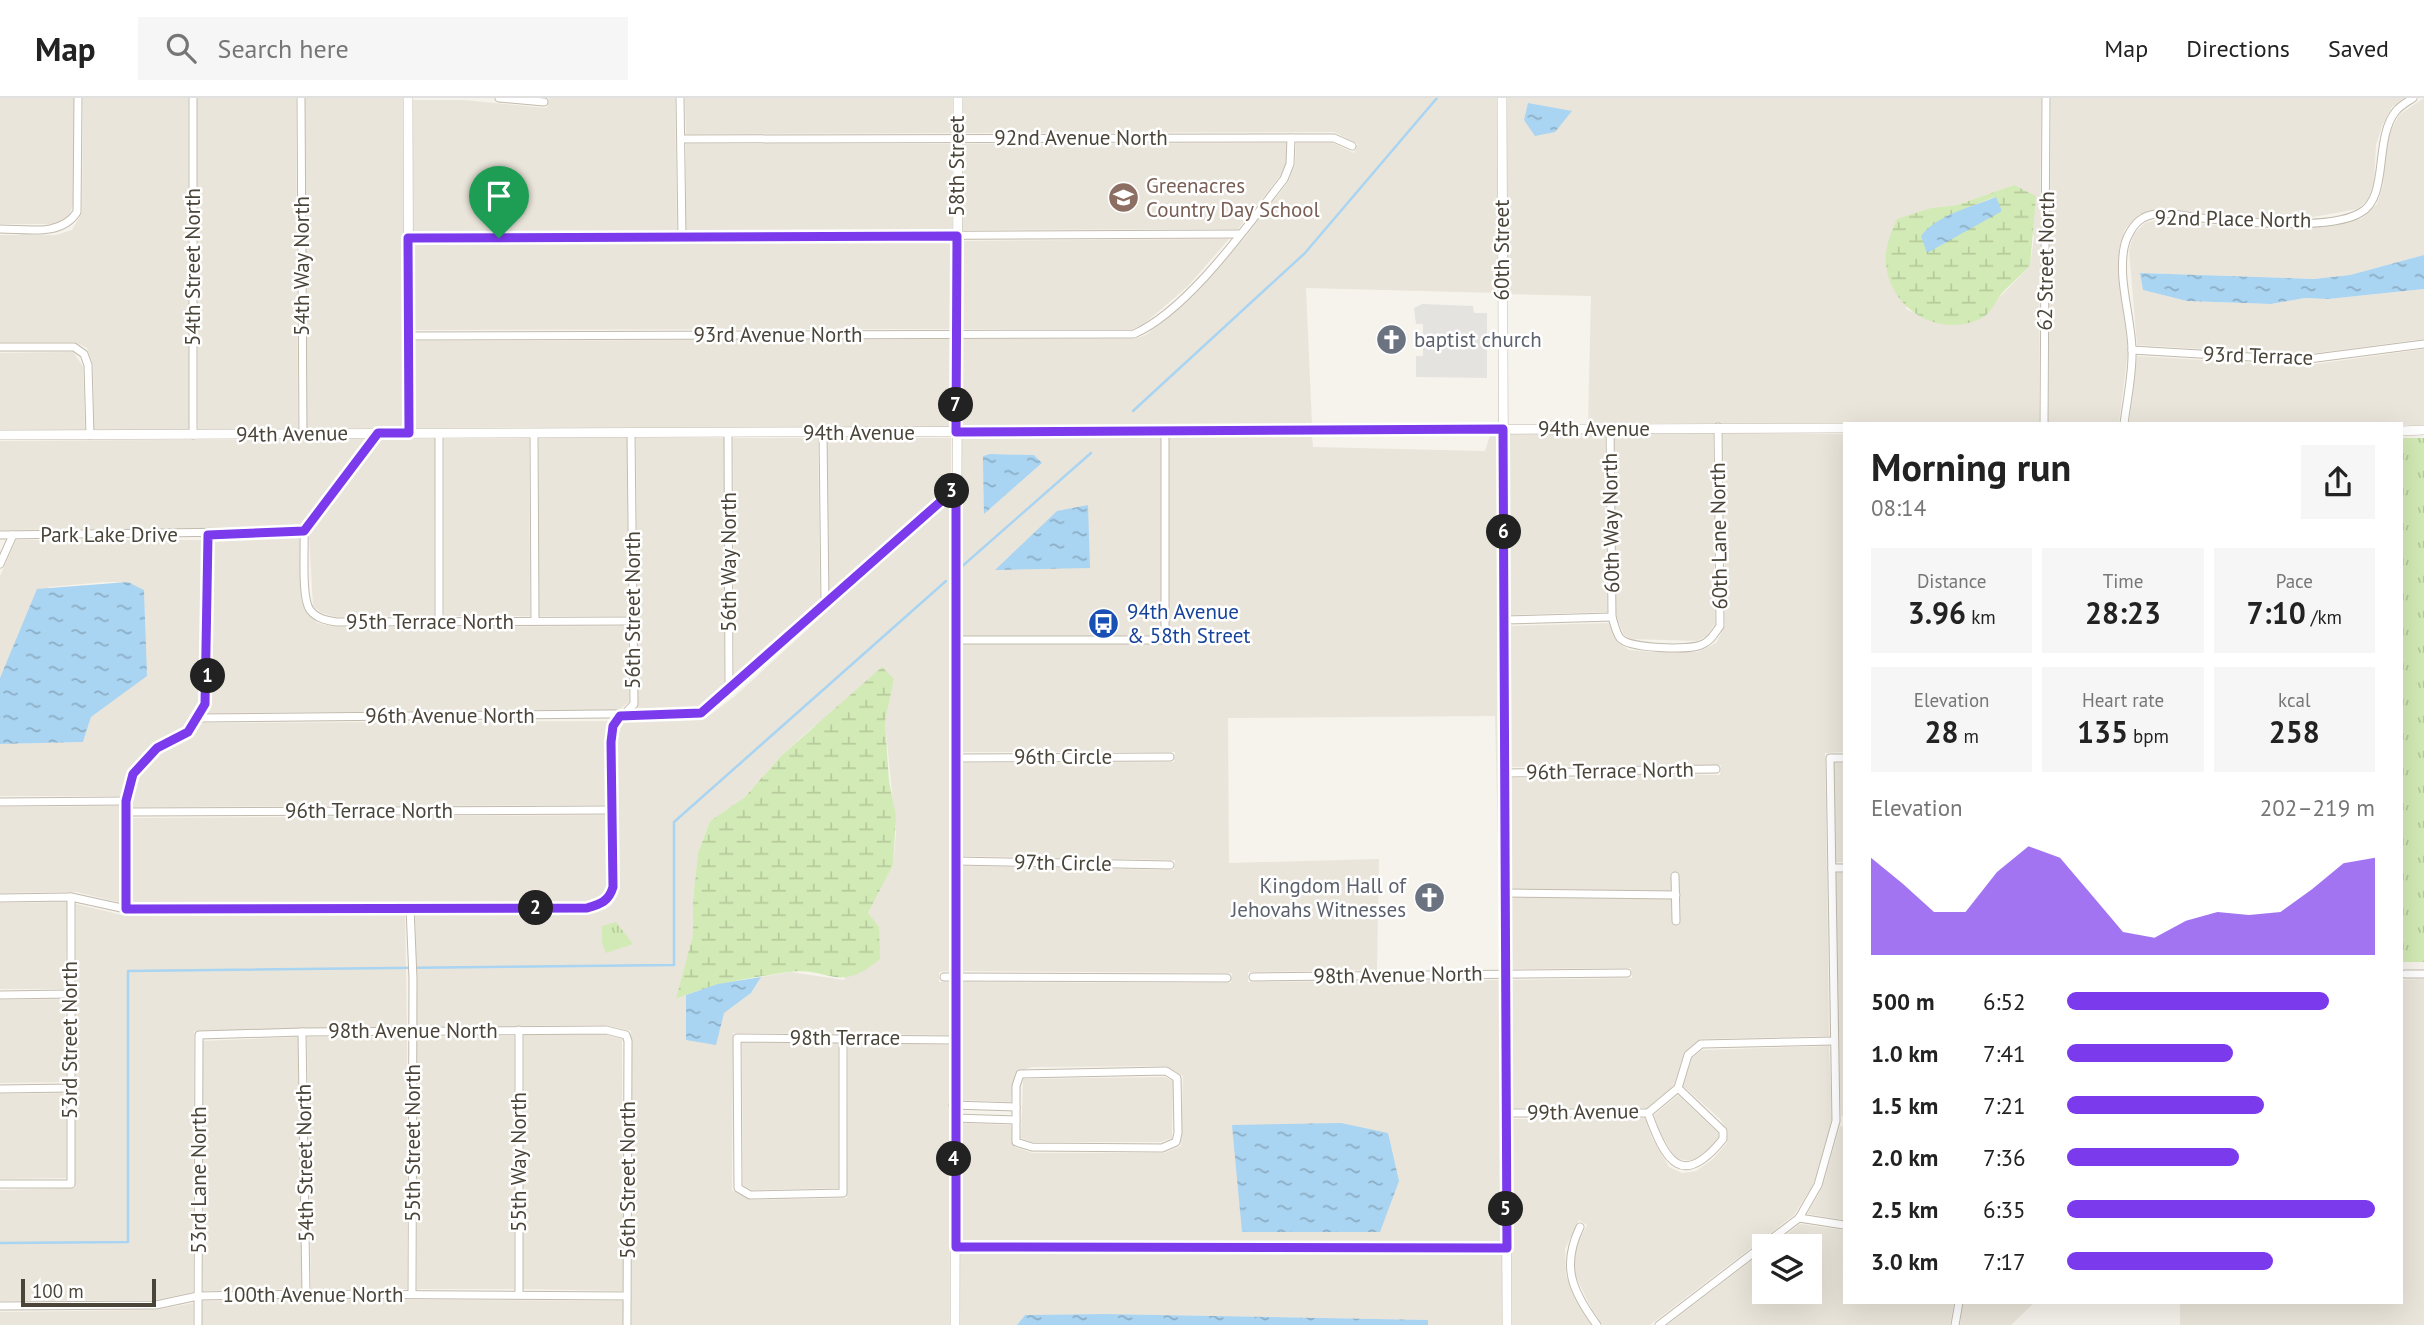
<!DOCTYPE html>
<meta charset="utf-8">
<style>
body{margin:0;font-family:"PT Sans",sans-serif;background:#f6f6f6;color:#222;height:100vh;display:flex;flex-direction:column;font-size:26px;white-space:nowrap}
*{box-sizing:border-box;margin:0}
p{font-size:23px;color:#767676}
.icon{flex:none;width:38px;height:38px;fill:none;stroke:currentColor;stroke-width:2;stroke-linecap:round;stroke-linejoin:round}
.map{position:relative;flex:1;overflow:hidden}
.sheet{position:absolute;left:1843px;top:324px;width:560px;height:882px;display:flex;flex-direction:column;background:#fff;border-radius:0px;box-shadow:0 7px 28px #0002}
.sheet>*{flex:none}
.buttons{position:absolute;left:1752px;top:1136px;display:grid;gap:14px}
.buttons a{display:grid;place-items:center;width:70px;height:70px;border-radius:0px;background:#fff;box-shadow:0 7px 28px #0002;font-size:35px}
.scale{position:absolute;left:21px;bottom:18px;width:135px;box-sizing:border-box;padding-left:7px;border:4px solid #4b4439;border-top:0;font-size:19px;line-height:24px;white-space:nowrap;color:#4b4439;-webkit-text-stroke:5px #fff;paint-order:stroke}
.pin{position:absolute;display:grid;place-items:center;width:60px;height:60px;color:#fff;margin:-72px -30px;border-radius:50% 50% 50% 0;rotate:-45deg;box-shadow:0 0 7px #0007}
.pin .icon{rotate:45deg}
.km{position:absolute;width:35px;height:35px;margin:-18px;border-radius:50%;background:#222;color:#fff;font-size:19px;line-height:35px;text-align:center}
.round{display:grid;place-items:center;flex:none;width:74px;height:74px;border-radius:0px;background:#f6f6f6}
.overview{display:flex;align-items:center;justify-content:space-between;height:119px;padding:0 28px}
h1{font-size:38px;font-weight:700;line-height:52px}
.figures{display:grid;grid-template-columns:repeat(3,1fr);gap:10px;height:119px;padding:7px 28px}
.figures div{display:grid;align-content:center;border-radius:0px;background:#f6f6f6;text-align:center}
.figures b{font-size:30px;font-weight:700}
.figures small{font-size:19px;font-weight:400}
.figures p{font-size:19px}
.chart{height:196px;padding:14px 28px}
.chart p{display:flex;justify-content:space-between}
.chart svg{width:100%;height:126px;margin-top:7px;fill:#7c3aed;opacity:.7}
ul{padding:0 28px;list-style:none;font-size:23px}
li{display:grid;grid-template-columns:112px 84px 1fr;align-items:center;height:52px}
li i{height:18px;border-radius:9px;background:#7c3aed}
header{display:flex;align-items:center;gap:42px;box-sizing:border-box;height:98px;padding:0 35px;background:#fff;border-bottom:2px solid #e0e0e0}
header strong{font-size:33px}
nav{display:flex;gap:38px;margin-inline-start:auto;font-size:24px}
.search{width:490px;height:63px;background:#f6f6f6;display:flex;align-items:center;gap:18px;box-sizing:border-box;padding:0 24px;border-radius:0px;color:#767676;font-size:26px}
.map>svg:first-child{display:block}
.residential{fill:#eae5da;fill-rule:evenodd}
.grass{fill:url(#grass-tufts)}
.wetland{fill:url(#wetland-marsh);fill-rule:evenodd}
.parking{fill:#e5e3e0}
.water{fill:url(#water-ripples)}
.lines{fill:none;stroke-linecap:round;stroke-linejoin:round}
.stream{stroke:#a9d4f2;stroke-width:2.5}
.minor-casing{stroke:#c2bbae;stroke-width:9}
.tertiary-casing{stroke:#c2bbae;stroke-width:10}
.minor{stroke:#fff;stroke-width:7}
.tertiary{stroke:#fff;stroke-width:9}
.route-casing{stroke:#fff;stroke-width:14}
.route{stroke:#7c3aed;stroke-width:9}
.labels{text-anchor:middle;stroke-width:5;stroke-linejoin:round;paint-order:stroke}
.street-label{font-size:21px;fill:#4b4439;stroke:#fff}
.education-label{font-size:21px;fill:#785e54;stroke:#fff;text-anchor:start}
.worship-label{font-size:21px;fill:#5b616d;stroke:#fff;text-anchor:start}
.transit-label{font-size:21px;fill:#164399;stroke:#fff;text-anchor:start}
</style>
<header>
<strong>Map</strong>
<div class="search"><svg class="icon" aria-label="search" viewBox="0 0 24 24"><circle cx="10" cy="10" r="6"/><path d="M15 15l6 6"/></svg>Search here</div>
<nav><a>Map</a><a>Directions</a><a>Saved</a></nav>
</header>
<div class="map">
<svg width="2424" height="1227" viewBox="0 0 2424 1227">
<defs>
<pattern id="grass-tufts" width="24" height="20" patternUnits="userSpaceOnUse" patternTransform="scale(1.75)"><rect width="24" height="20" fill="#d2eab5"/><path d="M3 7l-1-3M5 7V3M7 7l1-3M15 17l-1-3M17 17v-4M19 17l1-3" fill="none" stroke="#b6ca9c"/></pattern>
<pattern id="wetland-marsh" width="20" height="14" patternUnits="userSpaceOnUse" patternTransform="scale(1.75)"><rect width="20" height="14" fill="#d2eab5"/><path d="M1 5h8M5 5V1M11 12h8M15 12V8" fill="none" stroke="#b6ca9c"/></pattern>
<pattern id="water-ripples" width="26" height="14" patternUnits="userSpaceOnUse" patternTransform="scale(1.75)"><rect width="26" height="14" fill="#a9d4f2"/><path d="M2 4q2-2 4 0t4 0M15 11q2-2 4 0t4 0" fill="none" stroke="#8caec5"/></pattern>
</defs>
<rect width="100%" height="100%" fill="#f6f3ec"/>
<g class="residential">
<path d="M0 0H74L75 102 68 120 55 126H0Z"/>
<path d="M83 0H188L189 332H94L93 267 87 250 74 244H0V137H56L72 132 82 115Z"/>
<path d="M197 0H296L298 331 198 332Z"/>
<path d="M305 0H403L404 330 307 331Z"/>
<path d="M549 0H675L677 134 413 135 412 2H464L547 10Z"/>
<path d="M685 0H953L952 35 686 36Z"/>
<path d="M963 0H1497L1498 195 1306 190 1312 327 961 329 962 241H1134L1146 237 1194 196 1244 141 1288 84 1295 67 1296 45H1333L1354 55 1358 46 1334 34 962 35Z"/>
<path d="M1506 0H2041L2039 325H1588L1591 198 1507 196ZM2014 87 2034 139 2030 168 1997 202 1934 224 1906 211 1931 110 1957 107Z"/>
<path d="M2051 0H2404L2392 9 2382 28 2376 47 2374 85 2368 101 2358 111 2313 119 2251 121 2160 110 2140 116 2125 131 2119 151V178L2128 252 2119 325 2048 326Z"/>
<path d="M2424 0V157L2350 177 2314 181 2140 175 2143 192 2187 203 2271 206 2305 200 2328 201 2424 191V241L2301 257 2137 247 2129 152 2134 136 2145 125 2160 121 2251 131 2314 130 2361 121 2377 106 2383 88 2385 50 2390 33 2400 16Z"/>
<path d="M1286 45V65L1280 78 1238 131 962 132 961 46Z"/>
<path d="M686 46H952V132L686 134Z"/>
<path d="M1229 141 1188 188 1144 226 1133 231H962V143Z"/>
<path d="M952 143 953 231 413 232V146Z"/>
<path d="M953 241 951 329 414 330 413 243Z"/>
<path d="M2424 251V327L2129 326 2137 258 2302 268Z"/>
<path d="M73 254 83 268 85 332H0V255Z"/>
<path d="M1713 335 1715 526 1707 538 1697 543 1631 541 1624 537 1616 518 1614 336Z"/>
<path d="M1723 335 1844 336V654L1825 655 1829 938 1701 941 1684 955 1674 987 1647 1010H1511L1510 882 1632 880 1631 870 1510 871 1509 680 1601 681 1633 676 1720 677 1721 667 1509 669V528L1609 525 1618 545 1629 552 1651 554H1698L1716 545 1725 528Z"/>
<path d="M1498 336 1501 871 1495 618 1228 620 1229 765 1379 761 1377 872 1248 874V884L1501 882 1502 1144H960L958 1025 1011 1027 1015 1049 1032 1055H1164L1181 1048 1183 978 1166 968 1032 969 1015 975 1011 1004 958 1002 959 884 1231 885 1232 875 959 873 961 768 1174 772 1175 762 961 758 960 665 1174 664 1175 654H960L961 339 1312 338 1313 349 1485 353 1490 337ZM990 356 1034 357 1042 365 985 415 983 365V358Z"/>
<path d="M1605 336 1607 514 1509 517 1508 336Z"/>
<path d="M529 340 530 518H444V341Z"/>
<path d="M539 340H627L628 518H539Z"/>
<path d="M636 340H724V591L699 610 635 612 638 606Z"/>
<path d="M733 340H818L820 503 734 582Z"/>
<path d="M827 340H951V387L829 495Z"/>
<path d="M368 341 312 419 300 429 0 432V343Z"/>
<path d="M380 341H435L434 518 336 519 322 515 313 508 309 436Z"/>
<path d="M951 400 950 873 939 874V884H950L949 937 733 935 732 1092 750 1102 847 1100 848 944 949 947 950 1227H632L631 933 606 927 417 929 415 814 587 815 606 811 612 806 618 789 616 645 623 623 700 622 706 620 734 599ZM894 581 885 624 896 735 893 767 868 815 844 882 790 874 761 879 751 895 686 942V897L677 901 693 837V802L698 755 710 723 745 699 781 658 813 629Z"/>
<path d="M300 440 301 500 307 516 317 525 335 529 628 528 629 604 619 612 207 615 212 591 213 442Z"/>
<path d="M16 442H203L201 605 185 629 154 646 141 659 129 674 123 698H0V646L83 644 91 619 146 578 144 492 128 484H104L49 489 0 580V478Z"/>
<path d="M611 623 607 644 608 707 131 709 137 678 147 666 160 654 191 638 201 625Z"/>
<path d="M1834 665H1844V764H1836Z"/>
<path d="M122 708V805L76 794 0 795V709Z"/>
<path d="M608 717 609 788 603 799 587 805 131 806V720Z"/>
<path d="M1836 775H1844V1018H1841L1838 943Z"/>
<path d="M67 804 65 891H0V805Z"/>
<path d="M76 806 122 817 405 814 407 929 194 933 193 1194 155 1202 0 1203V1092L75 1090Z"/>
<path d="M2424 881V1227H2180V1204H2401V882Z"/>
<path d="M65 901 66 984 0 985V902Z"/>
<path d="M524 937H605L622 941 623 1193 523 1191Z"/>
<path d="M514 938V1191H417V939Z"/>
<path d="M298 939 302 1191 203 1193V943Z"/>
<path d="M307 939H407V1191H311Z"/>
<path d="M838 944V1090L752 1092 743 1087 742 945Z"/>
<path d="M1829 948 1832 1022 1814 1085 1794 1117 1650 1227H1603L1592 1212 1575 1177 1574 1152 1587 1127 1579 1122 1565 1151 1566 1178 1591 1227H1512L1511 1021 1645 1020 1652 1040 1669 1069 1682 1075 1696 1073 1713 1061 1727 1045 1728 1033 1720 1021 1683 988 1692 960 1702 952Z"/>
<path d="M1165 979 1173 983 1172 1040 1161 1044H1032L1021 1040 1023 981Z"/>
<path d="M66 995V1080L0 1081V996Z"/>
<path d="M1678 997 1718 1035 1719 1040 1707 1053 1694 1063 1676 1061 1660 1034 1654 1017Z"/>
<path d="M1840 1028 1844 1029V1122L1807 1116 1822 1090Z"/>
<path d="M1800 1126 1844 1132V1204H1954L1950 1227H1667L1764 1153V1194H1810V1148H1771Z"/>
<path d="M960 1155H1502V1227H1428L1427 1222 1104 1216 1025 1217 1017 1227H960Z"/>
<path d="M306 1201 623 1203V1227H202L203 1203Z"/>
<path d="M1963 1204H2035L2011 1227H1960Z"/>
<path d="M193 1205V1227H0V1214L156 1212Z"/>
</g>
<g class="grass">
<rect x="2401" y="340" width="23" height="524"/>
<path d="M616 824 633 846 606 855 602 845V828Z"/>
</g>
<g class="wetland">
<path d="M2014 87 2036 98 2030 168C2022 176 2014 183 2006 191 1995 201 1993 216 1978 222 1937 239 1891 211 1886 167 1884 152 1891 135 1897 121L1931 110 1957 107ZM1995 99 2002 113 1926 132 1952 116Z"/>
<path d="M882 569 894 581 885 624 889 683 896 718 893 767 868 815 879 829 880 861C836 897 832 868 788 874 750 880 711 886 676 901L693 837V802L698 755 710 723 745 699 781 658Z"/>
</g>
<path class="parking" d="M1422 206 1473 208 1474 215H1487V280L1416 279V258H1423V226H1416L1414 210Z"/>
<g class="water">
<path d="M1528 5 1572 13 1555 34 1535 38 1524 22Z"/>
<path d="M1996 99 2002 113 1927 155 1921 138C1938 116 1972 109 1996 99Z"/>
<path d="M2424 157V191L2328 201 2305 200 2271 206 2187 203 2143 192 2140 175 2314 181 2350 177Z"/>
<path d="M990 356 1034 357 1042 365 984 416 983 365V358Z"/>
<path d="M1088 407 1090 470 995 472 1057 413Z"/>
<path d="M128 484 144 492 147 578 91 619 83 644 0 646V580L37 491Z"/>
<path d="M761 879 751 895 724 915 716 947 686 942V897L718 886Z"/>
<path d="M1341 1025 1388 1035 1399 1083 1380 1134H1242L1232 1027Z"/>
<path d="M1104 1216 1428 1222V1227H1017L1025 1217Z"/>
</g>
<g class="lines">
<g class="stream">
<path d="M1133 313 1305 155 1437 0"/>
<path d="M959 471 1091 355"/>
<path d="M0 1145 128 1144V873L674 867V724L946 483"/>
</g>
<defs>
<g id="minor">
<path d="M193 0V337"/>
<path d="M301 0 303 336"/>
<path d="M499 0 544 4"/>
<path d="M680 0 682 139"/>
<path d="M681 41 1334 40 1352 48"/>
<path d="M0 131C27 131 61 139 77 114L78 0"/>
<path d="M408 140 1240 136"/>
<path d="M409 238 1134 236C1188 212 1247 128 1284 81L1290 66 1291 40"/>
<path d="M0 249H74L84 256 88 267 90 337"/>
<path d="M2132 252 2301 262 2424 246"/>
<path d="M2044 326 2046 0"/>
<path d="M2124 326C2127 301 2133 275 2132 251 2131 218 2118 183 2124 150 2126 139 2133 126 2143 120 2159 111 2184 118 2201 120 2238 124 2329 133 2360 115 2390 99 2373 41 2396 13 2400 8 2407 4 2413 0"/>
<path d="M1610 330 1612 519C1614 525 1616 535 1620 540 1629 551 1689 552 1701 547 1711 543 1714 536 1720 528L1718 329"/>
<path d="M534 335 535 523"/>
<path d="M728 335 729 593"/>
<path d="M823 335 825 505"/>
<path d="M304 433C305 451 301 500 310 512 317 521 326 522 336 524L633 523"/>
<path d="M0 437 304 433 378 335"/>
<path d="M0 466 13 437"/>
<path d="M1504 522 1612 519"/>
<path d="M439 524V336"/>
<path d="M957 542H1165V333"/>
<path d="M199 620 701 615 956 390"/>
<path d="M956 660 1170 659"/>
<path d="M1505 675C1575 675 1645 671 1716 671"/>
<path d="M0 704 126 703"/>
<path d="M126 714 612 712"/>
<path d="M956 763 1170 767"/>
<path d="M1832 770H1844"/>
<path d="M1675 778 1676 823"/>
<path d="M1505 795 1676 797"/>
<path d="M0 800 71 799 126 811 587 810 605 804 613 789V628L634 606 631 335"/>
<path d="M410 809 413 881 412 1196"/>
<path d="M126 811V703L133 675 157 650 189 633 205 606 208 437"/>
<path d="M2405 876H2424"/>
<path d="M944 879 1227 880"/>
<path d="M1253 879 1627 875"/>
<path d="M0 897 70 896"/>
<path d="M302 934 306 1196"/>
<path d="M843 939V1095L750 1097 738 1090 737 940 953 942"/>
<path d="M1166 973 1177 980 1178 1035 1176 1044 1162 1050 1032 1049 1016 1044V988L1020 976Z"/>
<path d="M0 991 71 990"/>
<path d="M953 1007 1016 1009"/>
<path d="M1506 1015H1648L1678 990 1688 957 1701 946 1833 943"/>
<path d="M1648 1015C1665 1063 1682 1092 1723 1041V1033L1678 990"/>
<path d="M954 1020 1016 1022"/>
<path d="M0 1086H71V799"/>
<path d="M1799 1120 1844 1127"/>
<path d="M1580 1129C1561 1168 1572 1193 1597 1227"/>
<path d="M956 1149 1507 1150"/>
<path d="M519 1196V932"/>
<path d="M0 1208 156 1207 198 1198 306 1196 627 1198"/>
<path d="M198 1227 199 937 302 934 606 932 626 937 628 943 627 1227"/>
<path d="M1659 1227 1799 1120 1818 1087 1836 1023 1830 660H1844"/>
<path d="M1955 1227 1959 1204"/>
</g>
<g id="tertiary">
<path d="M408 0 409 335"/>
<path d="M1502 0 1507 1227"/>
<path d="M2401 333 2424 332"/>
<path d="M0 337 1844 330"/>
<path d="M955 1227 958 0"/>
</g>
</defs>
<use href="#minor" class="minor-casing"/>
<use href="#tertiary" class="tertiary-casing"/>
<use href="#minor" class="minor"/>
<use href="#tertiary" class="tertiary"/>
</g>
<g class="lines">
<defs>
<path id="route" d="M957 138 956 334 1503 331 1507 1150 956 1149V390L701 615 620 618 613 628 611 644 613 789C609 803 601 806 587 810L126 811V703L133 676 157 650 188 634 205 606 208 437 304 433 378 335H409L408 140Z"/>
</defs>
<use href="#route" class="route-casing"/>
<use href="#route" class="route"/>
</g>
<defs>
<symbol id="school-disc" viewBox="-11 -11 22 22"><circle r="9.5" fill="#8d6e63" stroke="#fff"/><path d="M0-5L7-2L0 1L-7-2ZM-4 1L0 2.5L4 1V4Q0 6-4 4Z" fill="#fff"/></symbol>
<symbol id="church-disc" viewBox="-11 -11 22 22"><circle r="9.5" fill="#6b7280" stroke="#fff"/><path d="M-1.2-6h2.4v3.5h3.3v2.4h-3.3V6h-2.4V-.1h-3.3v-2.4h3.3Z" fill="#fff"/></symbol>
<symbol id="bus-disc" viewBox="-11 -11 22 22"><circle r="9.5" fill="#1a4fb4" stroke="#fff"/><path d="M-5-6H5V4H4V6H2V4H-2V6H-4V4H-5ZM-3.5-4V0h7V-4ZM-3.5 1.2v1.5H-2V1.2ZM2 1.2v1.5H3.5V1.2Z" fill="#fff"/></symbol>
</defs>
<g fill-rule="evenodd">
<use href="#school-disc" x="1106" y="82" width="35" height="35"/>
<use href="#church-disc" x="1374" y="224" width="35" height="35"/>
<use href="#bus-disc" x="1086" y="508" width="35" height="35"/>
<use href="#church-disc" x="1412" y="782" width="35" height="35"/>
</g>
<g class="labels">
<g class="street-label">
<text x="1081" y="47">92nd Avenue North</text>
<text transform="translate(957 68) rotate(-90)" y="7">58th Street</text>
<text transform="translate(2233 121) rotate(1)" y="7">92nd Place North</text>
<text transform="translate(1502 152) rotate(-90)" y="7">60th Street</text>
<text transform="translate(2046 163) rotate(-89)" y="7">62 Street North</text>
<text transform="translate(302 168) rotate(-90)" y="7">54th Way North</text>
<text transform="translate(193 169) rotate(-90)" y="7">54th Street North</text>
<text x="778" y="244">93rd Avenue North</text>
<text transform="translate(2258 258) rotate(2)" y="7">93rd Terrace</text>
<text x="1594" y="338">94th Avenue</text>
<text x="859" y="342">94th Avenue</text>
<text transform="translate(292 336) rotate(-1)" y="7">94th Avenue</text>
<text transform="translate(1611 425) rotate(-91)" y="7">60th Way North</text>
<text x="109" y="444">Park Lake Drive</text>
<text transform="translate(1719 438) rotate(-91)" y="7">60th Lane North</text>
<text transform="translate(729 464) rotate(-90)" y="7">56th Way North</text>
<text transform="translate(633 512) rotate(-90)" y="7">56th Street North</text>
<text x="430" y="531">95th Terrace North</text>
<text x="450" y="625">96th Avenue North</text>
<text x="1063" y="666">96th Circle</text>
<text transform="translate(1610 673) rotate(-1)" y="7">96th Terrace North</text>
<text x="369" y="720">96th Terrace North</text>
<text transform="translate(1063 765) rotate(1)" y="7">97th Circle</text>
<text transform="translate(1398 877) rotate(-1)" y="7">98th Avenue North</text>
<text x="413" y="940">98th Avenue North</text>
<text x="845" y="947">98th Terrace</text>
<text transform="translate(70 942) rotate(-90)" y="7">53rd Street North</text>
<text transform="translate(1583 1014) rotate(-1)" y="7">99th Avenue</text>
<text transform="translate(413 1045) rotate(-90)" y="7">55th Street North</text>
<text transform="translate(519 1064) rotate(-90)" y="7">55th Way North</text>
<text transform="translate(305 1065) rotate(-91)" y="7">54th Street North</text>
<text transform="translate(199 1082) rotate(-90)" y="7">53rd Lane North</text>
<text transform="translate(628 1082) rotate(-90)" y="7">56th Street North</text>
<text x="313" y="1204">100th Avenue North</text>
</g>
<g class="education-label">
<text x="1146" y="95">Greenacres<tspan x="1146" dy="24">Country Day School</tspan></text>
</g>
<g class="worship-label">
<text x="1414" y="249">baptist church</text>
<text x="1406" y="795" text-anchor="end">Kingdom Hall of<tspan x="1406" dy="24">Jehovahs Witnesses</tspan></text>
</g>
<g class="transit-label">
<text x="1127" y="521">94th Avenue<tspan x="1127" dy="24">&amp; 58th Street</tspan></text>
</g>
</g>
</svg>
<div class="buttons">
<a><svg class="icon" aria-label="layers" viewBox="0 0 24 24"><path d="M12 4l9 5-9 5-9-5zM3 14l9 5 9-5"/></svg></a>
</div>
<div class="scale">100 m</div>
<div class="pin" style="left:499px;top:140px;background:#1e9e55"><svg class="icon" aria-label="arrive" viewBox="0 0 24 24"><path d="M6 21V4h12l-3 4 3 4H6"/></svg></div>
<b class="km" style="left:208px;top:578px">1</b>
<b class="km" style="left:536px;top:810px">2</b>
<b class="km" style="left:952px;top:393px">3</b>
<b class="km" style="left:954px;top:1061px">4</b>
<b class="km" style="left:1506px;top:1111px">5</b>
<b class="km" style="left:1504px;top:434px">6</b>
<b class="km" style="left:956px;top:307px">7</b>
<section class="sheet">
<div class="overview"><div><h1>Morning run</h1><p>08:14</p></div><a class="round"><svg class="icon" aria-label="share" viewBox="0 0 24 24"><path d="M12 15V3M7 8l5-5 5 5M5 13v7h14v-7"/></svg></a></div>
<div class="figures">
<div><p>Distance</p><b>3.96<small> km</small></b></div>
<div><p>Time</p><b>28:23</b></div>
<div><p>Pace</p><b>7:10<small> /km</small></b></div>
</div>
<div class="figures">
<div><p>Elevation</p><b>28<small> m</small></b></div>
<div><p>Heart rate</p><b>135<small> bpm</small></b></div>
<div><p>kcal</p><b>258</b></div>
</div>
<div class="chart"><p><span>Elevation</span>202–219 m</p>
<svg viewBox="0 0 160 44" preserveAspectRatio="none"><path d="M0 44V10L10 19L20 29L30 29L40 15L50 6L60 10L70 23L80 36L90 38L100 32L110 29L120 30L130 29L140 21L150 12L160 10V44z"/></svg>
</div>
<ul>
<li><b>500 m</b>6:52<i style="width:85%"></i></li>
<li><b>1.0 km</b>7:41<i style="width:54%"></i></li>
<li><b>1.5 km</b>7:21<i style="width:64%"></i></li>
<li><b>2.0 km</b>7:36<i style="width:56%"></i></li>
<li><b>2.5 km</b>6:35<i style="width:100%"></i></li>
<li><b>3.0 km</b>7:17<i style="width:67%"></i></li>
</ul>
</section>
</div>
